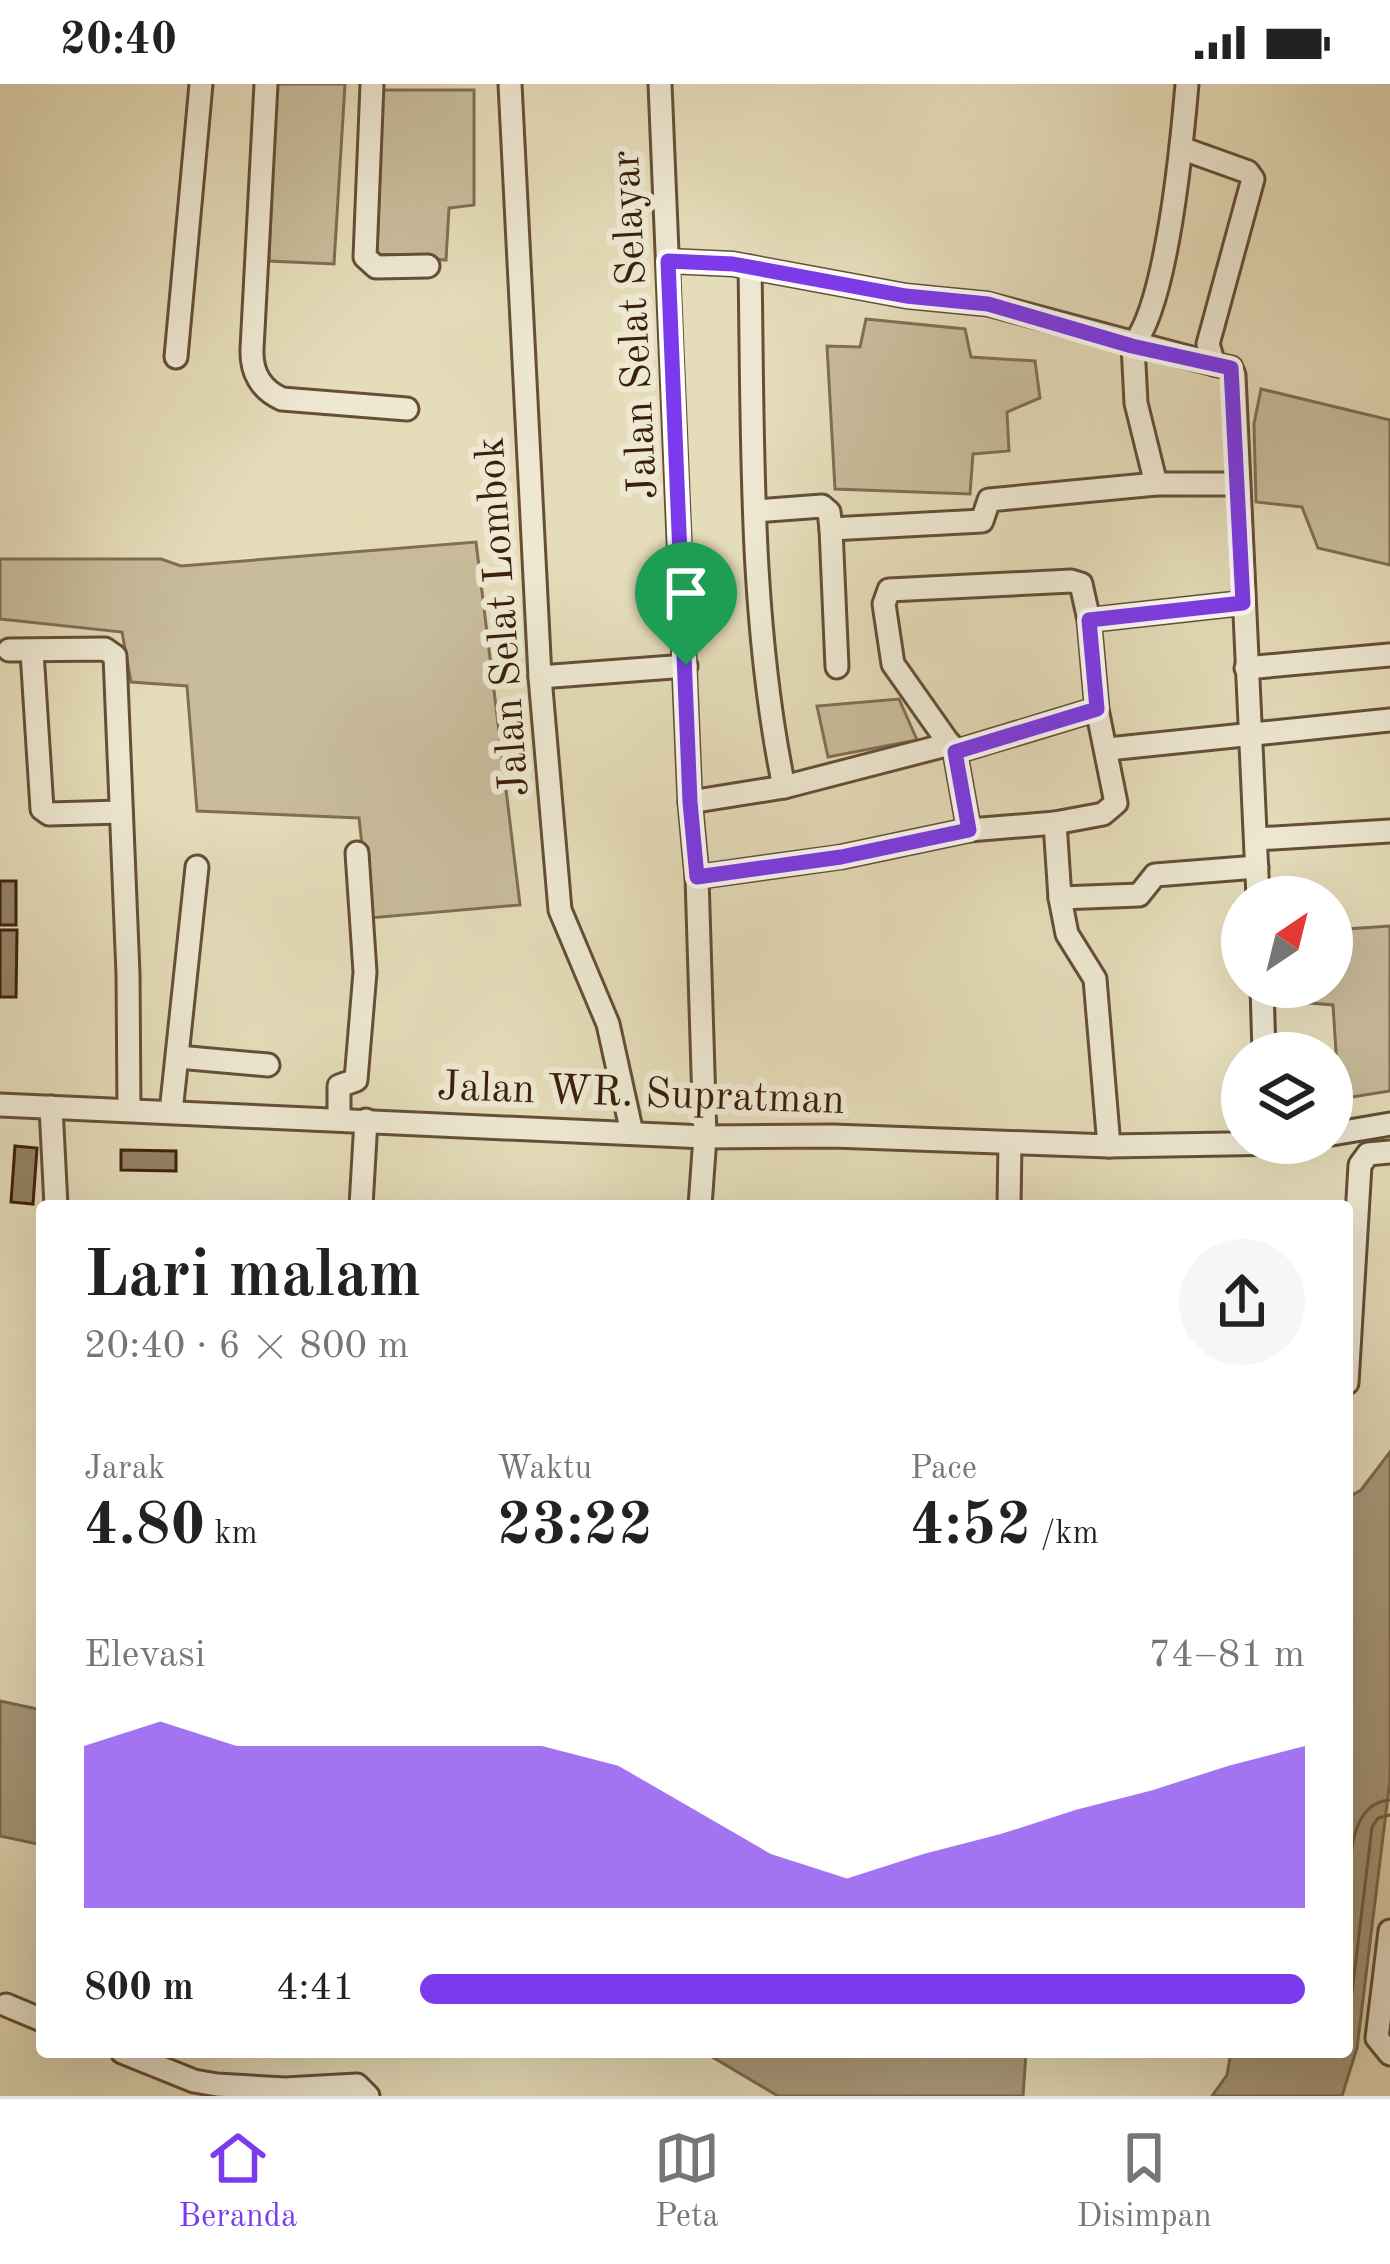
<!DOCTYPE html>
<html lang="id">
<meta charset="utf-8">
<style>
body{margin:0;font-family:"Old Standard TT",serif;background:#f6f6f6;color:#222;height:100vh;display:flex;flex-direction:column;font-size:45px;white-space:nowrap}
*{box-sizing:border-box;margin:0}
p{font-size:39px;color:#767676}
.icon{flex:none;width:66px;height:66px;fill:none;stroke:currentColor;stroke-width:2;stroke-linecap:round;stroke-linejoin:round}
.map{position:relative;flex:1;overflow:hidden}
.panel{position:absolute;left:36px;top:1116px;width:1317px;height:858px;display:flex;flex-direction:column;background:#fff;border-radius:12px;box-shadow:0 12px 48px #0002}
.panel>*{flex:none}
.needle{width:78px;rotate:35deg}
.buttons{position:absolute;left:1221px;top:792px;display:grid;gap:24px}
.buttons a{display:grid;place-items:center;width:132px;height:132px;border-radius:50%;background:#fff;box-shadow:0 12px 48px #0002;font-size:60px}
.pin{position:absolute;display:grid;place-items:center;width:102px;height:102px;color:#fff;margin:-123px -51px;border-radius:50% 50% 50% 0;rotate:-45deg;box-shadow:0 0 12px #0007}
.pin .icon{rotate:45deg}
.round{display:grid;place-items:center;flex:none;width:126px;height:126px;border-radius:63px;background:#f6f6f6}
.overview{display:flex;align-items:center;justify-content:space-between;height:204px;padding:0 48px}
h1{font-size:66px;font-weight:700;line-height:90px}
.figures{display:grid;grid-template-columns:repeat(3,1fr);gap:18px;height:204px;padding:12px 48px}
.figures div{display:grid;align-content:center}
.figures b{font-size:60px;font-weight:700}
.figures small{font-size:33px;font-weight:400}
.figures p{font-size:33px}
.chart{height:336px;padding:24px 48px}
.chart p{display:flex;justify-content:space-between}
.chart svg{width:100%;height:216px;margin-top:12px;fill:#7c3aed;opacity:.7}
ul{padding:0 48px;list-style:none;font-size:39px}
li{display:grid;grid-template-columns:192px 144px 1fr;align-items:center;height:90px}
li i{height:30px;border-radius:15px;background:#7c3aed}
.status{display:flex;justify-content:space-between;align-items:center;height:84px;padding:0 60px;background:#fff;direction:ltr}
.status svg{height:33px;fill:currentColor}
.menu{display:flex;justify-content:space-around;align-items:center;height:168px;border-top:3px solid #e0e0e0;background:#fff;font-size:33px;color:#767676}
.menu a{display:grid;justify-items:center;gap:6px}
.menu .active{color:#7c3aed}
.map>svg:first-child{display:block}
.green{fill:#c8bc9b;stroke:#826e53;stroke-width:3}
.water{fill:#ab9c7e;stroke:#7e6a50;stroke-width:3}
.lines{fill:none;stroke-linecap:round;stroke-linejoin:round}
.shore{stroke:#735e44;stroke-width:3}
.building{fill:#938265;stroke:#3b200b;stroke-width:3}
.minor-casing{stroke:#664f36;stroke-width:27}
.minor{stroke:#eee8d2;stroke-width:21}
.route-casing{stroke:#fff;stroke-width:24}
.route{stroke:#7c3aed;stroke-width:15}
.labels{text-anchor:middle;stroke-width:12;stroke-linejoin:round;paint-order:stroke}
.street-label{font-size:42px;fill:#3b200b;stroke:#eee8d2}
</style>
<div class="status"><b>20:40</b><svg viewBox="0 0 49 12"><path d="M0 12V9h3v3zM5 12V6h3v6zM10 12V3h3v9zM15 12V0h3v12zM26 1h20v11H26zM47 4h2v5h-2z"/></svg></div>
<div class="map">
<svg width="1390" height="2012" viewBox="0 0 1390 2012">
<rect width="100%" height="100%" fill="#e5dcb9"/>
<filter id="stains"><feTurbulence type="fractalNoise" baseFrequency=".00167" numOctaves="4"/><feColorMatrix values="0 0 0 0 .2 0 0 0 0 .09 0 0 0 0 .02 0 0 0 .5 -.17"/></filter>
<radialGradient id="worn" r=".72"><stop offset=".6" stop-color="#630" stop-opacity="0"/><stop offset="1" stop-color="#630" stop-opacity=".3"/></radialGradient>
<g class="green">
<path d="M276 0H345L334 180 269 177Z"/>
<path d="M383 6H474V121L449 124 446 176 377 170Z"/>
<path d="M866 235 965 245 971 273 1035 277 1040 314 1007 328 1009 367 973 370 970 410 835 405 827 262 860 263Z"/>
<path d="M1261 305 1390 336V481L1318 464 1302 423 1256 418 1254 340Z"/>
<path d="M476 458 520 821 370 834 359 734 197 727 187 602 131 598 122 548 0 535V475H161L181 482Z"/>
<path d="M899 615 917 656 828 673 817 622Z"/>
<path d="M1390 842V1007L1339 1015 1333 921 1298 918 1297 903H1332V846Z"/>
</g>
<g class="water">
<path d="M1390 1368V1696L1357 1964 1342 2012H1212L1227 1991 1231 1968H1347V1414L1361 1406Z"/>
<path d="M0 1617 42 1626V1761L0 1752Z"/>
<path d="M704 1968H1026L1023 2012H778Z"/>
</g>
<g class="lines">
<g class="shore">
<path d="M1347 1826C1351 1792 1344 1719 1390 1716"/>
<path d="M1347 1950 1372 1743 1378 1734 1390 1731"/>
</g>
</g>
<g class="building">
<rect x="0" y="797" width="16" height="44"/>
<path d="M0 846H17L16 913H0Z"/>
<path d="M15 1062 37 1064 33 1120 11 1118Z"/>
<path d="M121 1066 176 1067V1087L121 1086Z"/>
</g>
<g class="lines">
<defs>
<g id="minor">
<path d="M266 0 252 265C251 288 261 306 282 315L407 325"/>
<path d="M372 0 365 173 376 183 428 182"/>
<path d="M510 0 540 593 560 826 608 940 632 1049"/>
<path d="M660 0 690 718 697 793 705 1053 700 1122"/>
<path d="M1181 64 1248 88 1253 95 1208 260 1214 280 1231 284 1234 291 1258 813"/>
<path d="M668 177 733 180 906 212 988 220 1214 280"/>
<path d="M750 183C753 355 749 534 784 703"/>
<path d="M176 273 201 0"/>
<path d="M1156 400H1237"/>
<path d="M755 427 822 422 829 428 831 445 982 437 989 416 1156 400 1136 319 1133 261C1167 220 1182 59 1187 0"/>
<path d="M831 445 837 583"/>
<path d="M1089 536 1243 519"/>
<path d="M9 566 105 565 115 572 128 890 129 1026"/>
<path d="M32 568 42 725 49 730 121 728"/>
<path d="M1246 584 1389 571"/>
<path d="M540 593 686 582"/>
<path d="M1108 665 1390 636"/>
<path d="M955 668 969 746"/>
<path d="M690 718 784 703 950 660"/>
<path d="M1055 739 1060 814 1067 850 1095 895 1109 1062"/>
<path d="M1257 755 1390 747"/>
<path d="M697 793 841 773 969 746 1055 739 1103 730 1116 719 1097 625 1089 536 1081 500 1071 497 889 506 884 520 893 580 955 668 1097 625"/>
<path d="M1060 814 1139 811 1155 791 1257 783"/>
<path d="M1262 903 1264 969"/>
<path d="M178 973 268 981"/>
<path d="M0 1021 705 1053 833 1052 1109 1062 1280 1059"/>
<path d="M51 1023 56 1122"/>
<path d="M171 1028 197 783"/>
<path d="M339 1034V1002L356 996 365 888 357 769"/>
<path d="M1332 1050 1390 1040"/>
<path d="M361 1122 366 1036"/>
<path d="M1009 1122 1010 1059"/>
<path d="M1347 1299 1360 1081 1368 1070 1390 1068"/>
<path d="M1390 1847 1377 1954 1390 1970"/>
<path d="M6 1921 42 1936"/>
<path d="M122 1968 194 1997 217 2001 285 2005 357 2001 368 2012"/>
</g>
</defs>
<use href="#minor" class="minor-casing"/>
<use href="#minor" class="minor"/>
</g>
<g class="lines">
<defs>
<path id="route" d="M668 177 733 180 906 212 988 220 1132 262 1231 284 1243 519 1089 536 1097 625 955 668 969 746 841 773 697 793 690 718Z"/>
</defs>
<use href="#route" class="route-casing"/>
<use href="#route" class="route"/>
</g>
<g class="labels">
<g class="street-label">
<text transform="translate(632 241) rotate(-93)" y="15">Jalan Selat Selayar</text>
<text transform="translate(500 533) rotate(-94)" y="15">Jalan Selat Lombok</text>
<text transform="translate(641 1007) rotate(2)" y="15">Jalan WR. Supratman</text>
</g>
</g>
<rect width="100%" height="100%" filter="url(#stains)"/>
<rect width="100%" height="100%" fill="url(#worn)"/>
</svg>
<div class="buttons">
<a><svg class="needle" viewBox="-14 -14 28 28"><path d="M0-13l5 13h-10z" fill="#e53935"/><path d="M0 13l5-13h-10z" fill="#767676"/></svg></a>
<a><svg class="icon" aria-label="layers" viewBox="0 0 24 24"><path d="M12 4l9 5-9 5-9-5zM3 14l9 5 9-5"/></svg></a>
</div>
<div class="pin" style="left:686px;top:581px;background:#1e9e55"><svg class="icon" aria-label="arrive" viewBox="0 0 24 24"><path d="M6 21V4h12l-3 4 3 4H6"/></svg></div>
<section class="panel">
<div class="overview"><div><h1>Lari malam</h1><p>20:40 · 6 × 800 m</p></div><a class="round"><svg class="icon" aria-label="share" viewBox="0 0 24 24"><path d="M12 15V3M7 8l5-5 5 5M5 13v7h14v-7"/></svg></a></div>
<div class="figures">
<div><p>Jarak</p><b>4.80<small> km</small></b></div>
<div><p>Waktu</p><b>23:22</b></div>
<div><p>Pace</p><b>4:52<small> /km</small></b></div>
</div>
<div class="chart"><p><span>Elevasi</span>74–81 m</p>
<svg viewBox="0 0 160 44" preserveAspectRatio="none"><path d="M0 44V11L10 6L20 11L30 11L40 11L50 11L60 11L70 15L80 24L90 33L100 38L110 33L120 29L130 24L140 20L150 15L160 11V44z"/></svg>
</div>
<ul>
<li><b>800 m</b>4:41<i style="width:100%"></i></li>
</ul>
</section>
</div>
<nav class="menu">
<a class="active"><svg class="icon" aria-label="home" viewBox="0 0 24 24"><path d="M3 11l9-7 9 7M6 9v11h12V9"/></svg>Beranda</a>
<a><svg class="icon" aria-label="map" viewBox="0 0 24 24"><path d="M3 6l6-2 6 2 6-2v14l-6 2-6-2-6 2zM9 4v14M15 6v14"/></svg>Peta</a>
<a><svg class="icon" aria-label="saved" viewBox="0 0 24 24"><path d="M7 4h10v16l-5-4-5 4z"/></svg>Disimpan</a>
</nav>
